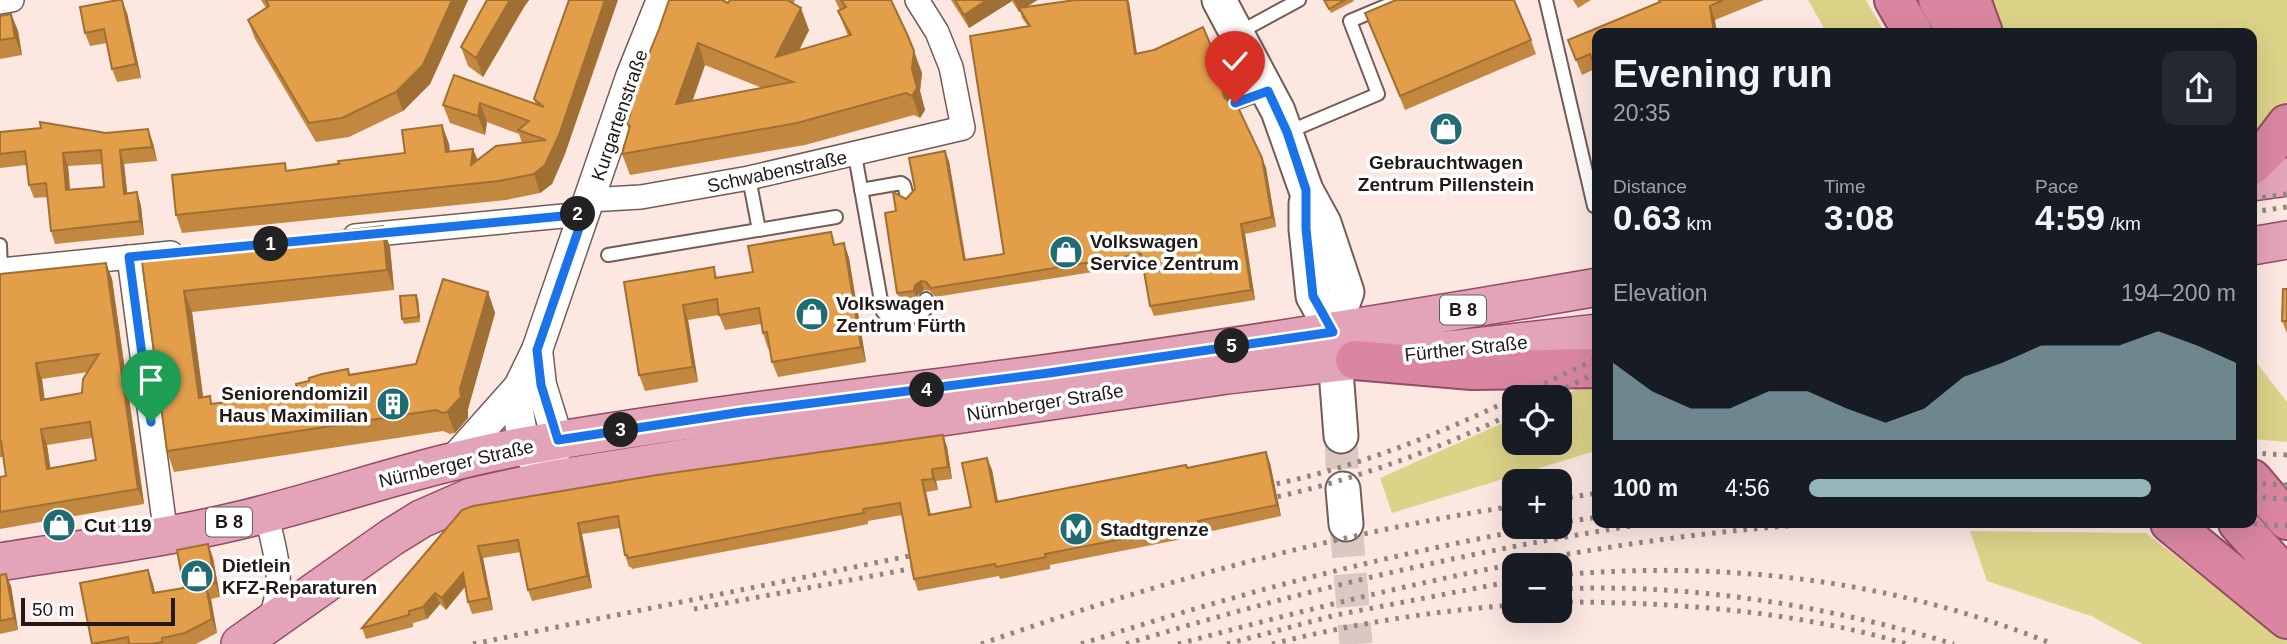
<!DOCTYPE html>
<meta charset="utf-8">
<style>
body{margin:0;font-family:Arial,sans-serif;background:#242831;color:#f1f3f6;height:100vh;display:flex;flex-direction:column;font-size:26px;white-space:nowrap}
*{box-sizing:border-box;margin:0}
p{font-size:23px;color:#9ea1a6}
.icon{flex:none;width:38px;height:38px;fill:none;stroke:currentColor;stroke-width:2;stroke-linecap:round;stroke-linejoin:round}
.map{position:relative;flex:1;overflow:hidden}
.details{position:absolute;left:1592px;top:28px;width:665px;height:500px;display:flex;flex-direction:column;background:#171b24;border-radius:14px;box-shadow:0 7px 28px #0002}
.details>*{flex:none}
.controls{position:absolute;left:1502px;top:385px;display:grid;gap:14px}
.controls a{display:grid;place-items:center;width:70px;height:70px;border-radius:14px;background:#171b24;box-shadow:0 7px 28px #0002;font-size:35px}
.scale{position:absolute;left:21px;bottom:18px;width:154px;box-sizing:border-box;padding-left:7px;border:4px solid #221917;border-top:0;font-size:19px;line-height:24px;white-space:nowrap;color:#221917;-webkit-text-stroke:5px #fff;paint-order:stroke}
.pin{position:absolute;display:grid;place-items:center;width:60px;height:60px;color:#fff;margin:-72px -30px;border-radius:50% 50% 50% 0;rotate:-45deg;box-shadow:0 0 7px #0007}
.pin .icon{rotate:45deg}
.km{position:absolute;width:35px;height:35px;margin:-18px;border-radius:50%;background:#222;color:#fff;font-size:19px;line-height:35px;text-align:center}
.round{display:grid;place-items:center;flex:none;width:74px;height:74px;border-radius:14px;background:#242831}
.overview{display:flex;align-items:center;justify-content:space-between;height:119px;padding:0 21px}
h1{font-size:38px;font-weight:700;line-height:52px}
.figures{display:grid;grid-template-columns:repeat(3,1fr);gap:10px;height:119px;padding:7px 21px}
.figures div{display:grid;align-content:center}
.figures b{font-size:35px;font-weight:700}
.figures small{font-size:19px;font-weight:400}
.figures p{font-size:19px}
.chart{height:196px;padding:14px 21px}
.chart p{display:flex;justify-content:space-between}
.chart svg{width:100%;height:126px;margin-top:7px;fill:#93b6bb;opacity:.7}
ul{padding:0 21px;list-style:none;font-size:23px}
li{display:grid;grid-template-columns:112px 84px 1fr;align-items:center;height:52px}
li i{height:18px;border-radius:9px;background:#93b6bb}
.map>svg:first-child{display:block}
.green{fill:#dcd389}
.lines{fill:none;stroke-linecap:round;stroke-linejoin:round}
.secondary-tunnel{stroke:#dbc8c3;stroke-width:33;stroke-dasharray:33 17;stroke-linecap:butt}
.service-casing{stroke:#725c56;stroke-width:16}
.minor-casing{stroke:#725c56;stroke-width:26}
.tertiary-casing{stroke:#725c56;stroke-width:33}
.secondary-casing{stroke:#725c56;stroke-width:37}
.primary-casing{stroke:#944c62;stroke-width:40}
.trunk-casing{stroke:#944c62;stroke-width:42}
.service{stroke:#fff;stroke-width:12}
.minor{stroke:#fff;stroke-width:23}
.tertiary{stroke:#fff;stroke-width:30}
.secondary{stroke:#fff;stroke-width:33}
.primary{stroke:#e3a4b9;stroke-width:37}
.trunk{stroke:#da86a2;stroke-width:38}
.rail{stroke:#93847f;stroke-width:5;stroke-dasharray:3.5 7;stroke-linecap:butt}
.wall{fill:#c38840;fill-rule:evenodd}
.shaded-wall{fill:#9f6f34}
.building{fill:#e39e4a;stroke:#9f6f34;stroke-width:2;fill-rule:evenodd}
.route-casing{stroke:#fff;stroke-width:14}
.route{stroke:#1a73e8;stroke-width:9}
.labels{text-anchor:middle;stroke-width:7;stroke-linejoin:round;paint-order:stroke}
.shield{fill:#fff;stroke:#645e5d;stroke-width:2}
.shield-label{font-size:18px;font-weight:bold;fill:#221917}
.street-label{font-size:19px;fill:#221917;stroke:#fff}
.poi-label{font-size:19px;font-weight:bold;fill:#221917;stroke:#fff;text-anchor:start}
</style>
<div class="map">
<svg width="2287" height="644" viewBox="0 0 2287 644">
<rect width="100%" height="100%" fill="#fce7e1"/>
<g class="green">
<path d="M1808 0H1866L1885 33H1827Z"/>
<path d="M1985 0H2287V101L2279 117 2252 142V33H1998Z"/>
<path d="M2252 357 2287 402V442L2252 439Z"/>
<path d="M1598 380V450L1392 513 1380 478 1514 418V443H1559V397Z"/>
<path d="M1970 531 2146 533 2287 641V644H2143L2091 616 1987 581Z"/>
</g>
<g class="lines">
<g class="secondary-tunnel">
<path d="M1341 436 1343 489"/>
<path d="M1346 524 1356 644"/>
</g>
<defs>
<g id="service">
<path d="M1546 0 1594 206 1598 207"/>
<path d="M1238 33 1299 0"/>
<path d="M1235 103 1268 91"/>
<path d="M1288 132 1378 94 1350 21 1400 0"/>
<path d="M855 155 883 312 888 318C900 319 920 319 927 307L926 299"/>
<path d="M749 178 759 230"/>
<path d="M861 190 901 183 904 185 908 200"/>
<path d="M0 245 1 270"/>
<path d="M608 255 836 217"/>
</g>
<g id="minor">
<path d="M0 2 12 0"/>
<path d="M589 200 641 197 749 178 963 128 951 67 937 32 917 0"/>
<path d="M355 236 584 214"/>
<path d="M129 257 166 536"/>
<path d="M0 270 171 253"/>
<path d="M266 513C276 557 286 578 269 623"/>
</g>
<g id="tertiary">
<path d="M537 350 541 385 558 440 552 462"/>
<path d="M454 460 519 387"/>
<path d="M548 480 524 446 518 411 519 387 537 350 631 77 662 0"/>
</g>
<g id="secondary">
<path d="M1219 0 1278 111 1306 190 1324 223 1347 292 1333 332 1341 436"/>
<path d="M1306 203V229L1313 296 1333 332"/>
<path d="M1343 489 1346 524"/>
</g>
<g id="primary">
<path d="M2252 182 2287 177"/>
<path d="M2252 246 2287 240"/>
<path d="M0 562C80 549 162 539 241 520 336 497 428 463 525 446 696 416 869 397 1042 374 1228 349 1413 319 1598 287"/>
<path d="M240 644 392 537 421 519 471 497 548 480 914 421 1227 375 1598 333"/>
</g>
<g id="trunk">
<path d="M1894 0 1913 33"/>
<path d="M1938 0 1957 33"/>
<path d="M1971 0 1983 33"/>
<path d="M2252 165 2268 149 2287 124"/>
<path d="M1355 360 1472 370 1598 368"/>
<path d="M2252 479 2287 520"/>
<path d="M2170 523 2287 619"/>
<path d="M2238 523 2287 578"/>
</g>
</defs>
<use href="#service" class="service-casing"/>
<use href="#minor" class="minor-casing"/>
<use href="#tertiary" class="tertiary-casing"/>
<use href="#secondary" class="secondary-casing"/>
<use href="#primary" class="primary-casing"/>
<use href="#trunk" class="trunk-casing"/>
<use href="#service" class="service"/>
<use href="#minor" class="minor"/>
<use href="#tertiary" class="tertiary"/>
<use href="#secondary" class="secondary"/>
<use href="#primary" class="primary"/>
<use href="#trunk" class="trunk"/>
<g class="rail">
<path d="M2252 199 2287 194"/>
<path d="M2252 212 2287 207"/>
<path d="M1516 397 1598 358"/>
<path d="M1547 397 1598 372"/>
<path d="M2252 453 2287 455"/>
<path d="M2252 483 2287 485"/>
<path d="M1256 488C1346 471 1431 438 1514 398"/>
<path d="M2252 497 2287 499"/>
<path d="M1559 499 1598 493"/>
<path d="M1257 501C1347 483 1431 452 1514 413"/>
<path d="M1559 523 1598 517"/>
<path d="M2243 523 2287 526"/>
<path d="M1559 575C1726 560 1897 581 2053 644"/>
<path d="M1559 589C1691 583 1828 606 1954 644"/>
<path d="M1559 602C1676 602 1795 611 1907 644"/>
<path d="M694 609 931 565"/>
<path d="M473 644 929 552"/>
<path d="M981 644C1154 583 1333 534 1514 506"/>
<path d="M1081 644C1232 595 1384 555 1541 527"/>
<path d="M1126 644C1298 591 1472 550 1651 523"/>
<path d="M1178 644C1393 586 1611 535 1833 523"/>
<path d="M1227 644 1336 615 1514 581"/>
<path d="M1272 644C1352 624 1432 611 1514 605"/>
</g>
</g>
<g class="wall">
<path d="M261 0H468L430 84 403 111 349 137 316 142 255 39 248 20 266 8Z"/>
<path d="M487 0H529L524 7 483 77 468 66 461 47Z"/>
<path d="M569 0 565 154 552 184 540 193 506 200 182 233 176 215 288 170 405 153 442 125 449 144 450 152 473 149 478 160 522 143 519 134 487 122 485 135 450 123 443 105 454 75 536 105 534 99Z"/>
<path d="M730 0H795L793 4 809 30 799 51 848 36 838 11 840 10 835 0H891L922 73 920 91 925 110 920 118 914 115 805 145 630 175 622 154 629 130 627 124 629 118 626 111ZM705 65 762 88 693 100Z"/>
<path d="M951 0H1038L1026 7 1129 2 1137 53 1228 85 1231 95 1227 100 1262 158 1266 168 1276 227 1245 234 1255 300 1154 316 1150 306 1143 264 935 297 930 291 924 290 918 295 917 300 901 303 897 293 896 211 906 199 949 161 966 260 1004 254 1028 26 1022 18 1020 11 1019 12 1012 1 969 28Z"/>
<path d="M1324 0H1353L1354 1 1331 13Z"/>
<path d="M1573 0H1591L1578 8Z"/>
<path d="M1659 0H1764L1715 20 1598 33V75L1595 69 1582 75 1568 40 1659 2Z"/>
<path d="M127 13 141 78 117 82 112 69 107 43 90 46 85 33Z"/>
<path d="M1365 13 1531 40 1536 54 1405 110Z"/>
<path d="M11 14 18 31 22 55 0 59V16Z"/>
<path d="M0 132 153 143 157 161 124 164 127 193 137 192 141 206 144 235 55 244 51 231 47 197 34 198 29 185 26 165 0 168ZM102 164 104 187 70 189 68 166Z"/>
<path d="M844 243 849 258 866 362 778 377 772 362 770 348 768 349 763 333 761 324 725 330 719 315 688 320 698 382 645 391 639 375 624 282 714 267 717 277 753 272 836 244Z"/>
<path d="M390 247 394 290 192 312 203 397 210 396 212 404 297 389 350 374 416 364 488 292 495 313 468 409V418L455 433 450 434 443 431 174 472 167 451 141 254Z"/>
<path d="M106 263 112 279 144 504 0 529V477L6 476 3 457H0V274ZM88 372 82 393 44 399 42 379ZM92 438 96 460 50 468 47 445Z"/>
<path d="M2287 289V333L2282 321Z"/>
<path d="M418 299 420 322 404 324 402 319Z"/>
<path d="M943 435 947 447 952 479 936 481 938 490 926 492 931 515 971 507 987 458 992 470 998 501 1187 468 1270 463 1281 516 1203 533V535L1050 565V569L1000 579 999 576 918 591 914 579 902 515 868 521V524L840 530 632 569 631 567H629L625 555 620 528 582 534 592 588 532 601 528 590 521 552 483 558 493 610 472 614 468 602 465 587 446 610 440 604 427 619 413 623V627L366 639 362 628 462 510Z"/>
<path d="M208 544 213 558 220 597 211 599 217 633 196 644H92L148 570 153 584 155 593 184 588Z"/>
<path d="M0 575 11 586 18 630 0 634Z"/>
</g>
<g class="shaded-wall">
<path d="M122 0 127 13 141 78 136 64Z"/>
<path d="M452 0H468L430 84 403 111 396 92Z"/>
<path d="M510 0H529L524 7 483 77 476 58Z"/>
<path d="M605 0H618L565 154 552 184 540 193 534 174Z"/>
<path d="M987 0H1011L1012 1 969 28 964 15Z"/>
<path d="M1014 0H1037L1020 11 1019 8 1020 11 1019 12Z"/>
<path d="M1127 0H1128L1129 2 1138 63 1135 54Z"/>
<path d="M1710 6 1715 20 1717 33H1714Z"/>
<path d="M801 8 809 30 784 79 776 57Z"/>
<path d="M11 14 18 31 22 55 15 38Z"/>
<path d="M698 43 705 65 683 125 676 104Z"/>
<path d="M914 51 922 73 920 91 925 110 920 118 912 96V69Z"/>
<path d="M1228 85 1231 95 1227 101 1224 97 1223 91Z"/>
<path d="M480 103 487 122 485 135 478 116Z"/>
<path d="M442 125 449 144 452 171 446 152Z"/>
<path d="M148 129 153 143 157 161 152 147Z"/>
<path d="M473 149 480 168 478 184 471 165Z"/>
<path d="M120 150 124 164 129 207 124 194Z"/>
<path d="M945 151 949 161 967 270 964 260Z"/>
<path d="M63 153 68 166 71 203 66 190Z"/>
<path d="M1262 158 1266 168 1276 227 1272 217Z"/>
<path d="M137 192 141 206 144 235 140 221Z"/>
<path d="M1241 224 1245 234 1255 300 1251 290Z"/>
<path d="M383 226 390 247 394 290 387 270Z"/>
<path d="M844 243 849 258 866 362 861 347Z"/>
<path d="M106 263 112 279 144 504 138 489Z"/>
<path d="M921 281 924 290 918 295 917 300 914 291 915 285Z"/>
<path d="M184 291 192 312 206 419 199 398Z"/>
<path d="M488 292 495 313 468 409V418L455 433 447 412 460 389Z"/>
<path d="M416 295 418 299 420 322 419 317Z"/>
<path d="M683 305 688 320 698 382 693 367Z"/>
<path d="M36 363 42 379 47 416 41 400Z"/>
<path d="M41 429 47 445 53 484 47 469Z"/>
<path d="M943 435 947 447 952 479 948 467Z"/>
<path d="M1266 452 1270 463 1281 516 1277 505Z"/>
<path d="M987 458 992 470 1000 514 996 502Z"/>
<path d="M932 469 936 481 938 490 933 479Z"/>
<path d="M922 480 926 492 933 527 929 515Z"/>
<path d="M578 523 582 534 592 588 587 576Z"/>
<path d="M208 544 213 558 220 597 215 583Z"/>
<path d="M478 546 483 558 493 610 489 598Z"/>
<path d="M148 570 153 584 158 607 153 593Z"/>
<path d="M463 573 467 584 446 610 442 598Z"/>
<path d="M6 574 11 586 18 630 14 618Z"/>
<path d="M206 585 211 599 217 633 212 619Z"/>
<path d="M435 593 440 604 427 619 423 607Z"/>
</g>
<g class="building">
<path d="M118 0H122L136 64 112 69 104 29 85 33 80 7Z"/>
<path d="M266 0H452L423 65 396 92 342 118 309 123 248 20 269 6Z"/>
<path d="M487 0H510L476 58 461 47Z"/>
<path d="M569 0H605L559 135 545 165 534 174 499 181 176 215 172 175 285 163 286 171 339 164 338 161 405 153 402 130 442 125 446 152 473 149 471 165 496 146 546 140 518 130 529 121 480 103 478 116 443 105 454 75 544 107 534 99Z"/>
<path d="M669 0H722L728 3 730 0H787L801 8 776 57 851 35 838 11 846 7 841 0H891L907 34 914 51 912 69 917 88 912 96 906 93 797 123 622 154 630 126 627 124 631 112 626 111 659 29ZM698 43 793 82 676 104Z"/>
<path d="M955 0H987L964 15Z"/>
<path d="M1075 0H1127L1135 54 1154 50 1203 27 1228 85 1223 91 1224 97 1229 102 1235 101 1262 158 1272 217 1241 224 1251 290 1150 306 1141 254 931 288 926 282 921 281 915 285 914 291 897 293 885 213 896 211 893 192 906 199 915 189 909 158 945 151 964 260 1004 254 970 36 1030 26 1019 8Z"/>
<path d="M1324 0H1345L1329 9Z"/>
<path d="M1396 0H1514L1531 40 1400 96 1365 13Z"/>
<path d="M1659 0H1723L1710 6 1714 33H1598V74L1590 54 1576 60 1568 40 1660 2Z"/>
<path d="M11 14 15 38 0 40V16Z"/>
<path d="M40 122 106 133 148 129 152 147 120 150 124 194 137 192 140 221 51 231 46 183 29 185 25 151 0 154V132L41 128ZM101 150 104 187 66 190 63 153Z"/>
<path d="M383 226 387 270 184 291 199 398 210 396 211 404 234 401 297 389 296 384 309 381V378L322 374 348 369 349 375 416 364 443 279 488 292 460 389 461 397 447 412 443 413 436 410 167 451 141 254Z"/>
<path d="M831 232 834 245 844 243 861 347 772 362 767 332 763 333 759 308 719 315 717 299 683 305 693 367 639 375 624 282 714 267 715 278 753 272 748 246Z"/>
<path d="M106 263 138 489 0 512V477L6 476 1 441H0V274ZM99 354 83 379 82 393 41 400 36 363ZM90 422 96 460 47 469 41 429Z"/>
<path d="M2283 289H2287V321H2282Z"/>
<path d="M416 295 419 317 402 319 400 296Z"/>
<path d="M943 435 948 467 932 469 933 479 922 480 929 515 971 507 962 463 987 458 996 502 1186 465 1187 468 1266 452 1277 505 1198 521 1199 524 1045 554 1046 557 996 567 995 564 914 579 900 503 863 509 864 513 835 518 628 558 627 555H625L618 516 578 523 587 576 528 590 518 540 478 546 489 598 468 602 463 573 442 598 435 593 423 607 409 611V615L362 628 462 510 473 506 657 475Z"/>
<path d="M208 544 215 583 206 585 212 619 185 633 162 638V642L151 644H129L128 637 92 644 80 583 148 570 153 593 184 588 177 550Z"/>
<path d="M6 574 14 618 0 621V575Z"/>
</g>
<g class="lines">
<defs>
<path id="route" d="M151 422 129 257 584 214 537 350 541 385 558 440 742 412 1049 373 1333 332 1313 296 1306 229V190L1287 132 1268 91 1235 103"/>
</defs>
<use href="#route" class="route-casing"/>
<use href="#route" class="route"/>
</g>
<defs>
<symbol id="shop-disc" viewBox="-11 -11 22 22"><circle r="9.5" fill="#216c73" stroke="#fff"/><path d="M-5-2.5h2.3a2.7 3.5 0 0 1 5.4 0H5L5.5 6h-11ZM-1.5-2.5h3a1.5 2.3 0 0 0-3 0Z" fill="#fff"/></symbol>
<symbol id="building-disc" viewBox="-11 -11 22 22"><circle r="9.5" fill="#216c73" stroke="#fff"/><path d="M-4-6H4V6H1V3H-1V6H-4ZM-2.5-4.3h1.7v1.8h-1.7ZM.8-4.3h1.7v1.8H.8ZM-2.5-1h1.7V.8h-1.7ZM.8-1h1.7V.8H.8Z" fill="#fff"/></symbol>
<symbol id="metro-disc" viewBox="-11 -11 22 22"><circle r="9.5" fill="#216c73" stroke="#fff"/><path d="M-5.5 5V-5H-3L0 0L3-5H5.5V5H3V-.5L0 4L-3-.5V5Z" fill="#fff"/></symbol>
</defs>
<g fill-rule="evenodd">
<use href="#shop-disc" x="1427" y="110" width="38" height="38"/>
<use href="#shop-disc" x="1047" y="233" width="38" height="38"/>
<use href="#shop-disc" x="793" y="295" width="38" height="38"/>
<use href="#building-disc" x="374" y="385" width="38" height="38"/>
<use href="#shop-disc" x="40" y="506" width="38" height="38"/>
<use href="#metro-disc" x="1057" y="510" width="38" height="38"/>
<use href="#shop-disc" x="178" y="557" width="38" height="38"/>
</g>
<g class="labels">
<g class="shield">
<rect x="1440" y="295.5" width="46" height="29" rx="5"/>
<rect x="206" y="507.5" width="46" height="29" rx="5"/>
</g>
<g class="shield-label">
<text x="1463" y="316">B 8</text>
<text x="229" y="528">B 8</text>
</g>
<g class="street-label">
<text transform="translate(619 115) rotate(-71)" y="7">Kurgartenstraße</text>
<text transform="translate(777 171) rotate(-12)" y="7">Schwabenstraße</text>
<text transform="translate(1466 348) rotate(-6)" y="7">Fürther Straße</text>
<text transform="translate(1045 402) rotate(-9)" y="7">Nürnberger Straße</text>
<text transform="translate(456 463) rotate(-13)" y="7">Nürnberger Straße</text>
</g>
<g class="poi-label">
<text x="1446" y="169" text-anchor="middle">Gebrauchtwagen<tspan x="1446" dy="22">Zentrum Pillenstein</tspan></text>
<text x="1090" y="248">Volkswagen<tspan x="1090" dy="22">Service Zentrum</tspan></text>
<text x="836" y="310">Volkswagen<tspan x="836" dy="22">Zentrum Fürth</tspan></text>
<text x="368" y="400" text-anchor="end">Seniorendomizil<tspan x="368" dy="22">Haus Maximilian</tspan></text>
<text x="84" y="532">Cut 119</text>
<text x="1100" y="536">Stadtgrenze</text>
<text x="222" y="572">Dietlein<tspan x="222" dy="22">KFZ-Reparaturen</tspan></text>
</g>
</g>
</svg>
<div class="controls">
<a><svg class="icon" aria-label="locate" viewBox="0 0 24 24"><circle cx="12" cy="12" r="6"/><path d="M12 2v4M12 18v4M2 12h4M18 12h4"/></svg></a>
<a>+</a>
<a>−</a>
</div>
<div class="scale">50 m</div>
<div class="pin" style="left:151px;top:422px;background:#1e9e55"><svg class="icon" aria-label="arrive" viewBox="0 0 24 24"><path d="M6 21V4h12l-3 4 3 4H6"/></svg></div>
<div class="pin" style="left:1235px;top:103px;background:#d93025"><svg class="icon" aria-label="check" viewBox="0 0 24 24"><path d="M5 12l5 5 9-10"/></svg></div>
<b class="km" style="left:271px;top:244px">1</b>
<b class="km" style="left:578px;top:214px">2</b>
<b class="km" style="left:621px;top:430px">3</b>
<b class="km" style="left:927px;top:390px">4</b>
<b class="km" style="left:1232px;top:346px">5</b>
<section class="details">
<div class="overview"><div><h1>Evening run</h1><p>20:35</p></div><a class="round"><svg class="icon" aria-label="share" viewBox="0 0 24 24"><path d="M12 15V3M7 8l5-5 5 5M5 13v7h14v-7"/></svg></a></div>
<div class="figures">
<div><p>Distance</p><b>0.63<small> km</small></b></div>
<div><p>Time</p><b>3:08</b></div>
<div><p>Pace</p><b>4:59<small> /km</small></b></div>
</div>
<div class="chart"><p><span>Elevation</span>194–200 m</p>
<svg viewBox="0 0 160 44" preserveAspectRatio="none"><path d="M0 44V17L10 27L20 33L30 33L40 27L50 27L60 33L70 38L80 33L90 22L100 17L110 11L120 11L130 11L140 6L150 11L160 17V44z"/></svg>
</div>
<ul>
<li><b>100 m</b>4:56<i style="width:80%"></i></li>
</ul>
</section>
</div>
